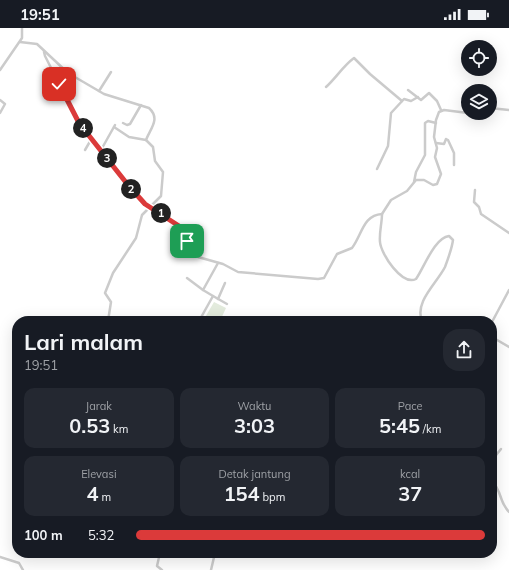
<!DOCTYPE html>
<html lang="id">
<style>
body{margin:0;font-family:Mulish,sans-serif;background:#242831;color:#f1f3f6;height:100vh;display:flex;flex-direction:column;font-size:15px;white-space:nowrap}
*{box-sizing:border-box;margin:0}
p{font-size:13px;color:#9ea1a6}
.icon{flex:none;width:22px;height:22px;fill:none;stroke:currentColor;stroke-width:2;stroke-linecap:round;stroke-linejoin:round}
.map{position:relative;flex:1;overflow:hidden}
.panel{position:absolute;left:12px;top:288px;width:485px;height:242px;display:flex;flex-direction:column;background:#171b24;border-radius:16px;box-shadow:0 4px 16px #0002}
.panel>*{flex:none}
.controls{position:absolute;left:461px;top:12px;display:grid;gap:8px}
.controls a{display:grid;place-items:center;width:36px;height:36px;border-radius:50%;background:#171b24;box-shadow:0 4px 16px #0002;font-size:20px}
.pin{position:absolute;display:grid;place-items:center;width:34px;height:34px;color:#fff;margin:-17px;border-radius:8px;box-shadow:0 2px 6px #0006}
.km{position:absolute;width:20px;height:20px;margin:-10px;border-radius:50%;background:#222;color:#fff;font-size:11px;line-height:20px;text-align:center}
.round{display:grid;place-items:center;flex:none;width:42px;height:42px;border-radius:16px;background:#242831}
.summary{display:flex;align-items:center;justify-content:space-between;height:68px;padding:0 12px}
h1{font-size:22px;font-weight:700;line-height:30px}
.figures{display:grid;grid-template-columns:repeat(3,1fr);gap:6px;height:68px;padding:4px 12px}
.figures div{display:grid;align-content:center;border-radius:10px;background:#242831;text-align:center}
.figures b{font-size:20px;font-weight:700}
.figures small{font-size:11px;font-weight:400}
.figures p{font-size:11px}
ul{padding:0 12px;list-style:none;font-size:13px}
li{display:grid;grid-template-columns:64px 48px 1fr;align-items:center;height:30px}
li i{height:10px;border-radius:5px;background:#db3a3a}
.status{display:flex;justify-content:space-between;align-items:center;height:28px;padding:0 20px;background:#171b24;direction:ltr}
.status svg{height:11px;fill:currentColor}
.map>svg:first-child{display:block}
.green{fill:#e3ebdd}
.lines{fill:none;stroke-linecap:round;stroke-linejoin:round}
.street{stroke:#cbcbcb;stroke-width:2.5}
.route-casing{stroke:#fff;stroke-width:8}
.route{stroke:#db3a3a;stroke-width:5}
</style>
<div class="status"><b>19:51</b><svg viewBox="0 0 49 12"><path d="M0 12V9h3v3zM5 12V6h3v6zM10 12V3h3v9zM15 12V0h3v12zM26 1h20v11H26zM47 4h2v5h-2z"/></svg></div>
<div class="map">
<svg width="509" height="542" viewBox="0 0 509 542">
<rect width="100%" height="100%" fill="#fff"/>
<path class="green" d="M214 274 226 280 220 293H203Z"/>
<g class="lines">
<g class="street">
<path d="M20 14 37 16 68 45 104 66 149 80C161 91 150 101 146 112L153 119 155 133 163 144 161 168 142 187 136 210 113 245 105 265 111 274 108 293"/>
<path d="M44 24 45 28 79 95 101 121"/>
<path d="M0 42 22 10V0"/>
<path d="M326 59C336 50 343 38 354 30L370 46 402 73"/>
<path d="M408 62 421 72 429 65 437 73 441 82"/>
<path d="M99 63 111 44"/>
<path d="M0 72 5 76 0 85"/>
<path d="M490 80 509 82"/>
<path d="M123 95 127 97 130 96 141 77"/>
<path d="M115 97 101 122 142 174 179 198 198 229 223 236 238 244 318 251 324 250 337 226 352 220C362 207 363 187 382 186L391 172 407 163 416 152H424L433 157 437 156 441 146 435 129 437 120 434 109 436 92 439 84 444 82 468 85"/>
<path d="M114 99 129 109 146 112"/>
<path d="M436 115 444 116 446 111 448 112 454 125V137"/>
<path d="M85 122 92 110"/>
<path d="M377 141 388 118 391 85 404 71 411 73 418 69"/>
<path d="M414 154 416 144 425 127V95L428 93 436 95"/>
<path d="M475 162 474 174 479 179 481 186 509 205"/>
<path d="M382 186C382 195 379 205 380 214 381 226 402 258 416 251 424 240 434 210 449 208L453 212C452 220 448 231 445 239 437 255 414 274 422 293"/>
<path d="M187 250 203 262"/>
<path d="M213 268 227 276"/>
<path d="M218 271 225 255"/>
<path d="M199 293 213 268 203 262 218 235"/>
<path d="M492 294 509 262"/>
<path d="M492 309 509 319"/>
<path d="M492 432 501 421"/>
<path d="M492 453C503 465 498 472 509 484"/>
<path d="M160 525 157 538 162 542"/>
<path d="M0 529 19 535 23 542"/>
<path d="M211 542 215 525"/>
</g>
</g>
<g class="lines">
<defs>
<path id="route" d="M59 56 79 95 128 157 145 176 179 198 187 213"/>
</defs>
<use href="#route" class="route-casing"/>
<use href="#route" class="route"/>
</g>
</svg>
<div class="controls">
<a><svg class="icon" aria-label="locate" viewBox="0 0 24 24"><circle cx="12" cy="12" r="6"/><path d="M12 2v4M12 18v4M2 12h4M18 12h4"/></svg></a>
<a><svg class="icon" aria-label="layers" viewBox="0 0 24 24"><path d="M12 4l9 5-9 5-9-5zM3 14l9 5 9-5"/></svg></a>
</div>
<div class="pin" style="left:187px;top:213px;background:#1e9e55"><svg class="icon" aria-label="arrive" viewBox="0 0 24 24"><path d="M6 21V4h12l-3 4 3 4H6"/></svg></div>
<div class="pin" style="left:59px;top:56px;background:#d93025"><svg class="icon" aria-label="check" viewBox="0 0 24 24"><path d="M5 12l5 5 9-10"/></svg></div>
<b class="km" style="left:161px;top:185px">1</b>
<b class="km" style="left:131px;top:161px">2</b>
<b class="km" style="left:107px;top:130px">3</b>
<b class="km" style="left:83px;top:100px">4</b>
<section class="panel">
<div class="summary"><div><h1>Lari malam</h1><p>19:51</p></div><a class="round"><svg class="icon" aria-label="share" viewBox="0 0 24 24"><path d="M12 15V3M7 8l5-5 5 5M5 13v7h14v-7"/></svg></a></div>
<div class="figures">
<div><p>Jarak</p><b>0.53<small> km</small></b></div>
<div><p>Waktu</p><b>3:03</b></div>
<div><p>Pace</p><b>5:45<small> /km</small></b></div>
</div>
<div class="figures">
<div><p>Elevasi</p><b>4<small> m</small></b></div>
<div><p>Detak jantung</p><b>154<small> bpm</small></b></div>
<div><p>kcal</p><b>37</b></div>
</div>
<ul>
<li><b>100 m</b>5:32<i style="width:100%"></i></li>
</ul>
</section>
</div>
